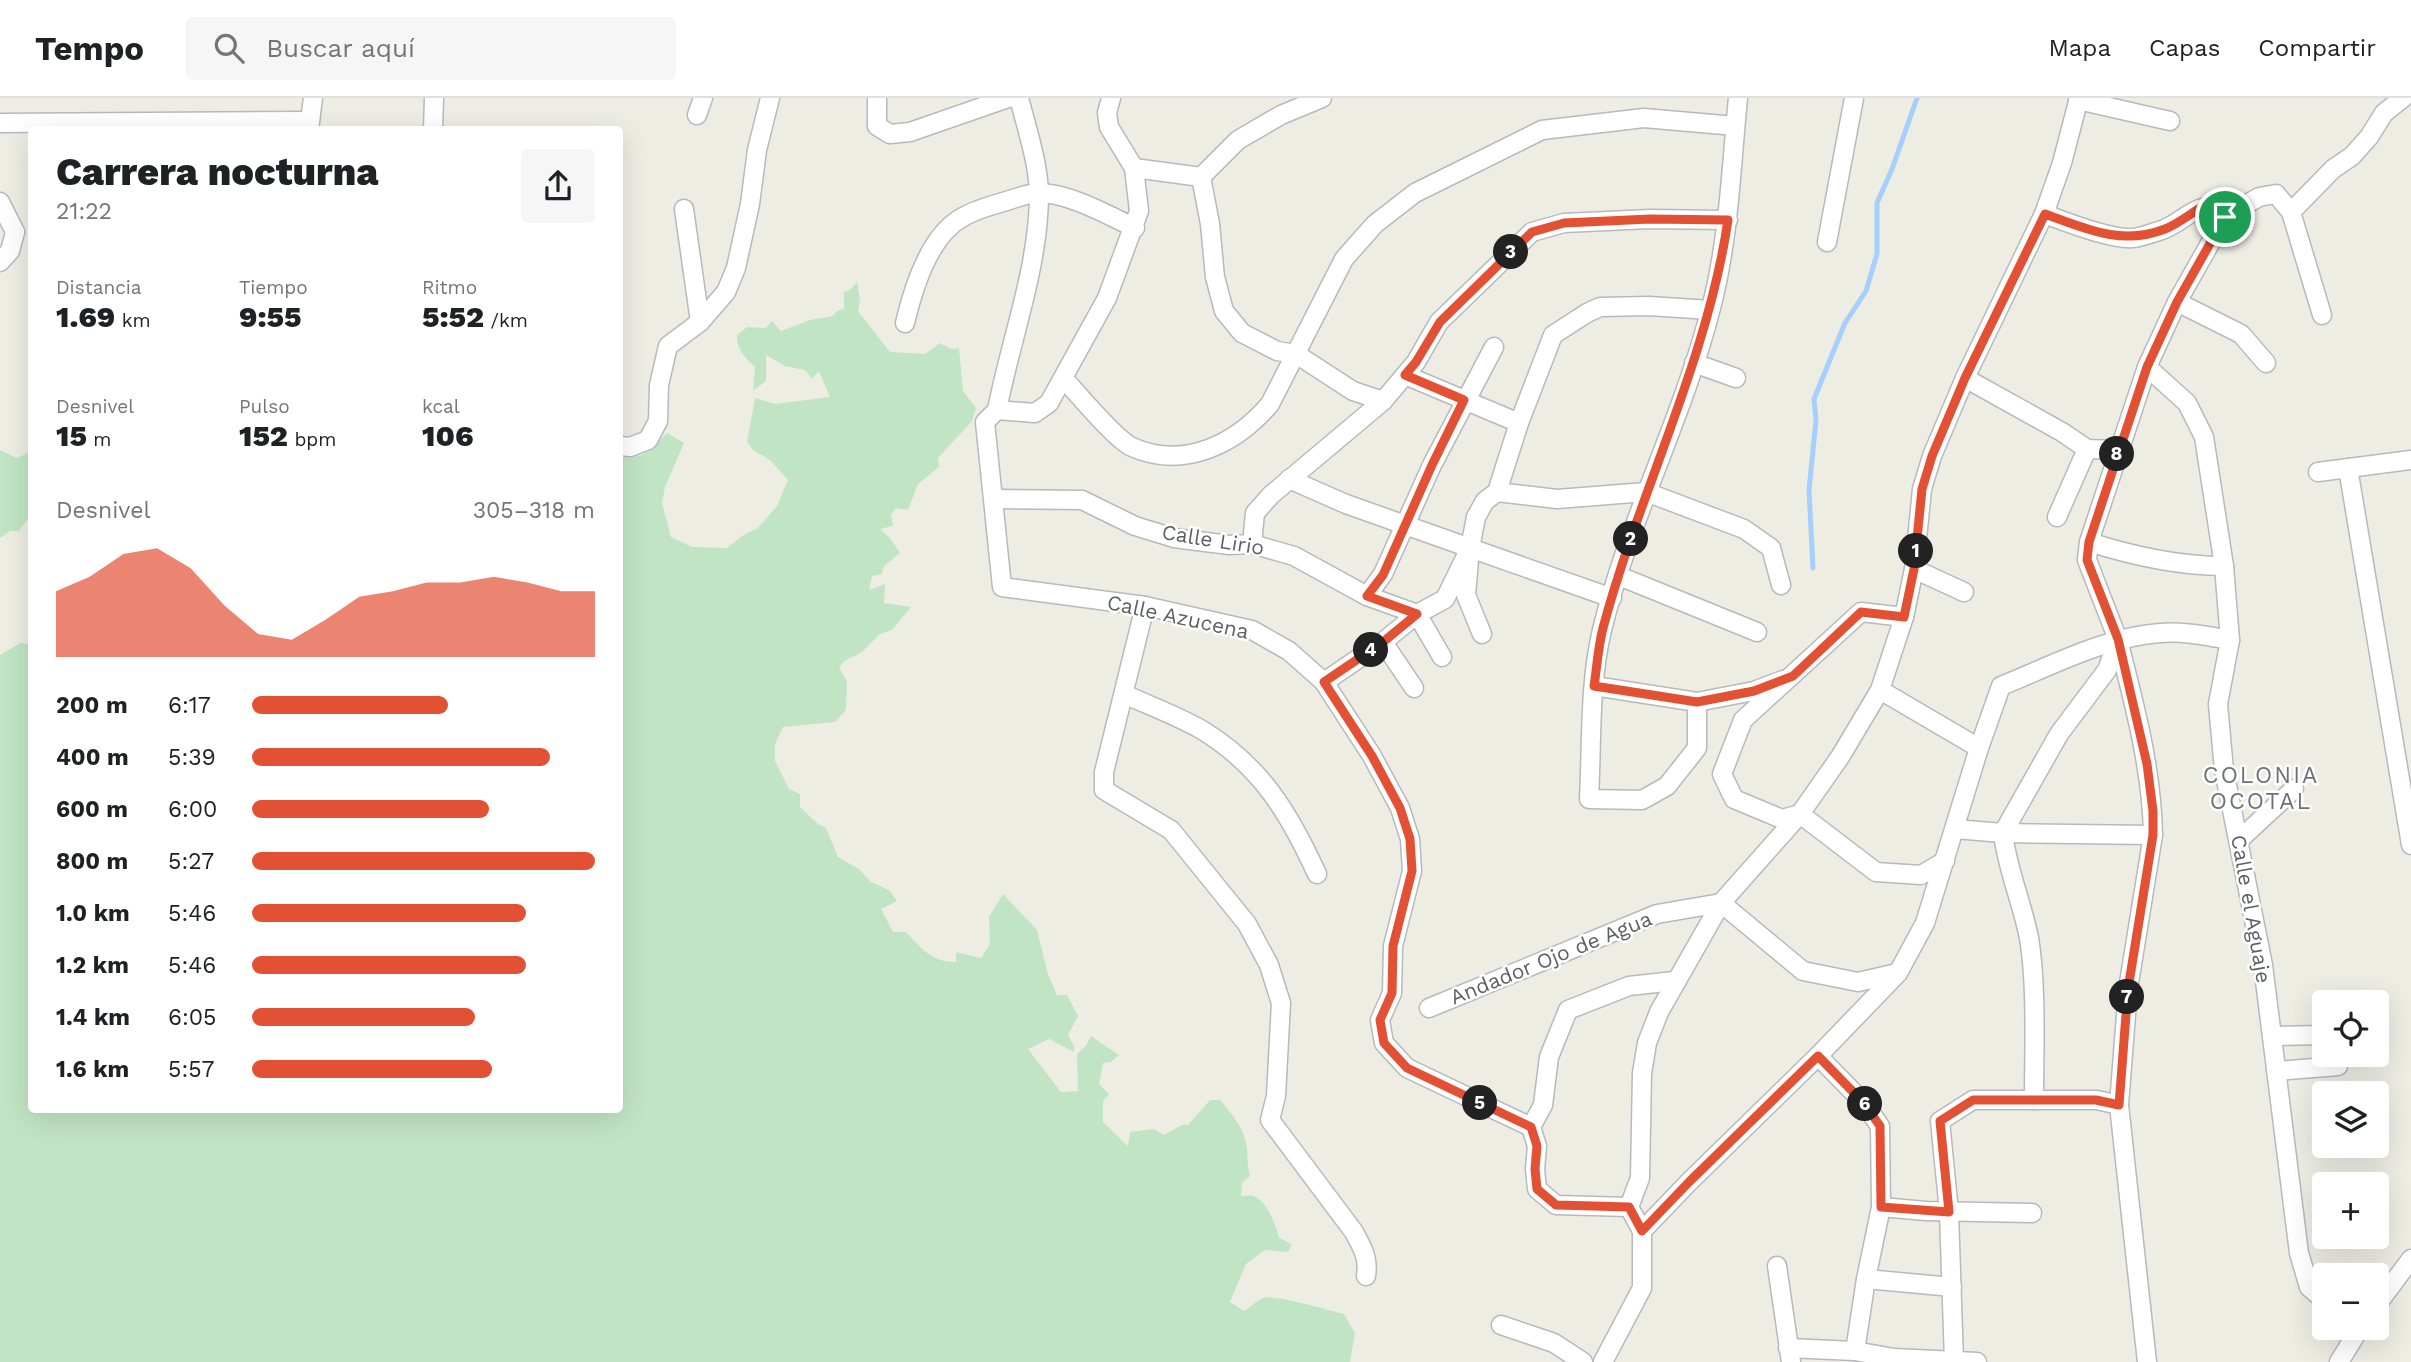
<!DOCTYPE html>
<html lang="es">
<meta charset="utf-8">
<style>
body{margin:0;font-family:"Work Sans",sans-serif;background:#f6f6f6;color:#202124;height:100vh;display:flex;flex-direction:column;font-size:26px;white-space:nowrap}
*{box-sizing:border-box;margin:0}
p{font-size:23px;color:#757577}
.icon{flex:none;width:38px;height:38px;fill:none;stroke:currentColor;stroke-width:2;stroke-linecap:round;stroke-linejoin:round}
.map{position:relative;flex:1;overflow:hidden}
.panel{position:absolute;left:28px;top:28px;width:595px;height:987px;display:flex;flex-direction:column;background:#fff;border-radius:7px;box-shadow:0 7px 28px #0002}
.panel>*{flex:none}
.controls{position:absolute;left:2312px;top:892px;display:grid;gap:14px}
.controls a{display:grid;place-items:center;width:77px;height:77px;border-radius:7px;background:#fff;box-shadow:0 7px 28px #0002;font-size:35px}
.pin{position:absolute;display:grid;place-items:center;width:60px;height:60px;color:#fff;margin:-30px;border:4px solid #fff;border-radius:50%;box-shadow:0 2px 7px #0007}
.km{position:absolute;width:35px;height:35px;margin:-18px;border-radius:50%;background:#222;color:#fff;font-size:19px;line-height:35px;text-align:center}
.round{display:grid;place-items:center;flex:none;width:74px;height:74px;border-radius:7px;background:#f6f6f6}
.overview{display:flex;align-items:center;justify-content:space-between;height:119px;padding:0 28px}
h1{font-size:38px;font-weight:800;line-height:52px}
.metrics{display:grid;grid-template-columns:repeat(3,1fr);gap:10px;height:119px;padding:7px 28px}
.metrics div{display:grid;align-content:center}
.metrics b{font-size:30px;font-weight:800}
.metrics small{font-size:19px;font-weight:400}
.metrics p{font-size:19px}
.chart{height:196px;padding:14px 28px}
.chart p{display:flex;justify-content:space-between}
.chart svg{width:100%;height:126px;margin-top:7px;fill:#e35135;opacity:.7}
ul{padding:0 28px;list-style:none;font-size:23px}
li{display:grid;grid-template-columns:112px 84px 1fr;align-items:center;height:52px}
li i{height:18px;border-radius:9px;background:#e35135}
header{display:flex;align-items:center;gap:42px;box-sizing:border-box;height:98px;padding:0 35px;background:#fff;border-bottom:2px solid #e0e0e0}
header strong{font-size:33px}
nav{display:flex;gap:38px;margin-inline-start:auto;font-size:24px}
.search{width:490px;height:63px;background:#f6f6f6;display:flex;align-items:center;gap:18px;box-sizing:border-box;padding:0 24px;border-radius:7px;color:#757577;font-size:26px}
.map>svg:first-child{display:block}
.green{fill:#c1e5c4}
.lines{fill:none;stroke-linecap:round;stroke-linejoin:round}
.stream{stroke:#a6cffc;stroke-width:5}
.minor-casing{stroke:#b6b9bd;stroke-width:21}
.minor{stroke:#fff;stroke-width:18}
.route-casing{stroke:#fff;stroke-width:14}
.route{stroke:#e35135;stroke-width:9}
.labels{text-anchor:middle;stroke-width:5;stroke-linejoin:round;paint-order:stroke}
.street-label{font-size:21px;fill:#5c5f64;stroke:#fff}
.neighbourhood-label{font-size:23px;letter-spacing:2px;fill:#6d7176;stroke:#fff}
</style>
<header>
<strong>Tempo</strong>
<div class="search"><svg class="icon" aria-label="search" viewBox="0 0 24 24"><circle cx="10" cy="10" r="6"/><path d="M15 15l6 6"/></svg>Buscar aquí</div>
<nav><a>Mapa</a><a>Capas</a><a>Compartir</a></nav>
</header>
<div class="map">
<svg width="2411" height="1264" viewBox="0 0 2411 1264">
<rect width="100%" height="100%" fill="#eeede4"/>
<g class="green">
<path d="M857 184 860 202 858 213 890 254 925 256 940 245 951 251 959 250 963 293 976 310 972 323 938 360 939 369 918 386 908 412 896 410 891 417 893 428 880 431 890 440 900 455 884 468 882 476 872 478 869 492 885 486 884 505 911 509 892 532 880 536 862 554 846 562 839 569 847 584 846 612 835 624 783 629 775 646V663L789 691 800 696V709L817 725 826 730 838 759 859 771 871 784 889 792 897 803 881 811 893 834H906C923 851 931 864 956 864V854L981 860 990 846 989 819 1003 796 1037 832 1048 876 1057 897H1067L1078 918 1068 937 1074 948V954L1049 941 1028 951 1061 994 1078 993 1077 956 1086 948 1091 938 1119 957 1111 964 1103 965 1099 986 1109 996 1103 1003V1024L1128 1048 1130 1034 1154 1031 1164 1037 1182 1027H1188L1210 1002H1220C1232 1016 1245 1031 1247 1050 1248 1061 1247 1067 1250 1078L1242 1085 1241 1098C1245 1098 1249 1097 1253 1098 1267 1102 1276 1128 1279 1140L1292 1146 1288 1154 1265 1152 1246 1166 1230 1204 1244 1213C1250 1209 1256 1203 1263 1200 1275 1196 1328 1212 1344 1216L1355 1235 1350 1264H0V557L20 545 31 546 32 1012H620V359C646 361 648 352 667 335L684 345 665 389 662 405 671 439 692 449 727 450 745 436 758 430 777 408 788 382 770 362 753 352 747 344 755 300 775 306 830 299 819 273 812 281 805 272 785 268 766 257V283L753 293 755 269C745 260 736 251 737 237L747 229 766 230 772 223 781 233 810 222 833 218 837 213 844 211V194L850 192Z"/>
<path d="M0 352 17 360 32 353 31 416 19 433H10L0 440Z"/>
</g>
<g class="lines">
<path class="stream" d="M1813 470 1809 392 1816 322 1814 301 1845 225 1866 193 1877 156V105L1892 71 1917 0"/>
<defs>
<g id="minor">
<path d="M877 0V28L890 36 910 34 1008 0"/>
<path d="M1019 0C1027 31 1038 64 1039 95 1039 169 1011 240 997 312L985 324 1002 489 1145 508 1252 532 1289 553 1324 584 1372 658 1400 710 1410 741 1412 773 1393 848 1392 895 1380 922 1384 945 1407 970 1531 1029"/>
<path d="M2078 2 2170 23"/>
<path d="M697 17 703 0"/>
<path d="M0 25 310 23"/>
<path d="M309 32 313 0"/>
<path d="M433 32 434 0"/>
<path d="M1134 70 1201 79"/>
<path d="M1201 79 1210 126 1215 179 1224 213 1242 235 1277 253 1296 256 1353 293 1383 303"/>
<path d="M1201 79 1238 42 1281 17 1322 0"/>
<path d="M0 104 15 134"/>
<path d="M684 111 700 224"/>
<path d="M2291 114 2333 71 2352 58 2369 39 2384 15 2403 0"/>
<path d="M2044 116C2067 124 2111 142 2133 140 2142 139 2151 135 2159 133 2185 126 2201 94 2225 119"/>
<path d="M1827 144 1854 0"/>
<path d="M0 164 10 153 15 134"/>
<path d="M2177 204 2241 236 2266 265"/>
<path d="M905 225C913 191 929 137 963 119 975 112 989 108 1003 104 1014 101 1028 95 1039 95 1069 95 1108 117 1135 130"/>
<path d="M1694 265 1736 280"/>
<path d="M2147 269 2187 305 2204 339 2224 468 2230 542 2218 606 2224 672 2263 867 2299 1155 2309 1189 2324 1202"/>
<path d="M1405 277 1519 325"/>
<path d="M1965 280 2062 334 2087 351 2118 352"/>
<path d="M1064 281C1078 296 1116 342 1132 349 1184 372 1236 346 1270 306L1344 161 1375 126 1415 95 1542 32 1644 20 1735 28"/>
<path d="M997 312 1035 315 1049 305 1107 200 1139 113 1134 70 1109 29 1107 15 1111 0"/>
<path d="M620 348 630 349 648 342 658 323 659 287 668 248 700 224 726 194 736 170 750 106 757 52 770 0"/>
<path d="M2348 370 2411 747"/>
<path d="M2318 374 2411 362"/>
<path d="M1289 381 1346 406 1470 450"/>
<path d="M1497 394 1557 401 1646 394 1744 431 1771 450 1781 487"/>
<path d="M994 401 1082 402 1135 428 1174 440 1229 447 1252 446 1294 458 1367 498 1417 516 1442 559"/>
<path d="M2057 419 2087 351"/>
<path d="M2089 444C2133 458 2177 468 2224 468"/>
<path d="M1252 446 1255 415 1271 397 1383 303 1416 264 1439 224 1532 134 1564 125 1650 121 1728 122"/>
<path d="M1914 471 1964 494"/>
<path d="M1619 478 1757 534"/>
<path d="M1367 498 1383 476 1432 367 1494 249"/>
<path d="M1145 508 1104 674V692L1171 732 1247 826 1269 867 1281 905 1276 998 1270 1022 1354 1134C1362 1149 1369 1160 1366 1178"/>
<path d="M1904 519 1861 514 1743 622 1722 676 1734 701 1782 721 1800 716 1876 774 1921 777 1945 763"/>
<path d="M1482 536 1466 497 1470 450 1476 419 1485 403 1497 394 1519 325 1553 237 1587 215 1600 209 1649 208 1710 212"/>
<path d="M2118 542C2134 605 2152 671 2153 737L2128 891 2119 1007 2147 1264"/>
<path d="M1383 544 1414 590"/>
<path d="M1324 584 1383 544 1417 516 1445 501 1470 450 1612 500"/>
<path d="M1594 588 1697 604 1754 593 1783 582"/>
<path d="M1880 592 1979 650"/>
<path d="M1124 596C1150 608 1178 618 1202 632 1261 668 1289 715 1317 776"/>
<path d="M1697 604V650L1667 688 1642 702 1589 701C1592 645 1589 586 1602 532 1629 421 1683 320 1711 210 1729 141 1731 71 1738 0"/>
<path d="M1955 731 2003 735 2153 737"/>
<path d="M2003 735 2059 636 2107 572 2118 542 2087 462 2089 444 2147 269 2177 204 2225 119 2259 99 2276 96 2291 114 2322 217"/>
<path d="M2003 735C2007 771 2022 804 2029 840 2037 888 2034 951 2034 1002"/>
<path d="M2239 742 2294 691"/>
<path d="M1429 910 1657 816 1721 805 1803 873 1858 884 1897 875"/>
<path d="M2272 938 2324 937"/>
<path d="M1818 958 1863 1004 1880 1028 1881 1109 1866 1181 1855 1253"/>
<path d="M2276 973 2338 968"/>
<path d="M1629 1109 1556 1107 1537 1091 1535 1071 1537 1048 1531 1029 1543 1007 1549 959 1568 912 1629 888 1674 883"/>
<path d="M1881 1109 1926 1113 2032 1115"/>
<path d="M1642 1133 1689 1084 1818 958 1898 875 1925 825 1979 650 2001 588C2051 568 2105 539 2160 535 2183 533 2207 538 2230 542"/>
<path d="M1777 1168 1791 1264"/>
<path d="M1866 1181 1952 1189"/>
<path d="M2376 1208 2411 1161"/>
<path d="M1501 1227 1554 1245 1583 1264"/>
<path d="M1788 1250 1855 1253 1894 1260 1977 1264"/>
<path d="M1603 1264 1642 1190V1133L1629 1109 1640 1080 1642 975 1647 945 1659 914 1721 805 1800 716 1840 659 1880 592 1904 519 1914 471 1922 391 1932 358 1965 280 2044 116 2062 65 2079 0"/>
<path d="M1954 1264 1949 1114 1940 1023 1973 1002H2097L2119 1007"/>
<path d="M2339 1264 2360 1230"/>
</g>
</defs>
<use href="#minor" class="minor-casing"/>
<use href="#minor" class="minor"/>
</g>
<g class="lines">
<defs>
<path id="route" d="M2202 109 2217 111 2225 119 2177 204 2147 269 2089 444 2087 462 2118 541 2147 666 2153 713V737L2128 891 2119 1007 2096 1002H1973L1940 1023 1949 1114 1881 1109 1880 1028 1863 1004 1818 958 1689 1084 1642 1133 1629 1109 1556 1107 1537 1091 1535 1071 1537 1048 1531 1029 1407 970 1384 945 1380 922 1392 895 1393 848 1412 773 1410 741 1400 710 1372 658 1324 584 1383 544 1417 516 1367 498 1383 477 1432 367 1464 302 1405 277 1416 264 1440 224 1532 134 1564 125 1650 121 1728 122C1707 264 1640 392 1603 530 1598 549 1597 569 1594 588L1697 604 1754 593 1793 578 1861 514 1904 519 1914 471 1922 391 1932 358 1965 280 2045 116C2086 131 2122 148 2165 131 2178 126 2190 116 2202 109Z"/>
</defs>
<use href="#route" class="route-casing"/>
<use href="#route" class="route"/>
</g>
<g class="labels">
<g class="street-label">
<text transform="translate(1213 442) rotate(9)" y="7">Calle Lirio</text>
<text transform="translate(1178 519) rotate(12)" y="7">Calle Azucena</text>
<text transform="translate(2251 811) rotate(80)" y="7">Calle el Aguaje</text>
<text transform="translate(1551 860) rotate(-22)" y="7">Andador Ojo de Agua</text>
</g>
<g class="neighbourhood-label">
<text x="2261" y="685">COLONIA<tspan x="2261" dy="26">OCOTAL</tspan></text>
</g>
</g>
</svg>
<div class="controls">
<a><svg class="icon" aria-label="locate" viewBox="0 0 24 24"><circle cx="12" cy="12" r="6"/><path d="M12 2v4M12 18v4M2 12h4M18 12h4"/></svg></a>
<a><svg class="icon" aria-label="layers" viewBox="0 0 24 24"><path d="M12 4l9 5-9 5-9-5zM3 14l9 5 9-5"/></svg></a>
<a>+</a>
<a>−</a>
</div>
<div class="pin" style="left:2225px;top:119px;background:#1e9e55"><svg class="icon" aria-label="arrive" viewBox="0 0 24 24"><path d="M6 21V4h12l-3 4 3 4H6"/></svg></div>
<b class="km" style="left:1916px;top:453px">1</b>
<b class="km" style="left:1631px;top:441px">2</b>
<b class="km" style="left:1511px;top:154px">3</b>
<b class="km" style="left:1371px;top:552px">4</b>
<b class="km" style="left:1480px;top:1005px">5</b>
<b class="km" style="left:1865px;top:1006px">6</b>
<b class="km" style="left:2127px;top:899px">7</b>
<b class="km" style="left:2117px;top:356px">8</b>
<section class="panel">
<div class="overview"><div><h1>Carrera nocturna</h1><p>21:22</p></div><a class="round"><svg class="icon" aria-label="share" viewBox="0 0 24 24"><path d="M12 15V3M7 8l5-5 5 5M5 13v7h14v-7"/></svg></a></div>
<div class="metrics">
<div><p>Distancia</p><b>1.69<small> km</small></b></div>
<div><p>Tiempo</p><b>9:55</b></div>
<div><p>Ritmo</p><b>5:52<small> /km</small></b></div>
</div>
<div class="metrics">
<div><p>Desnivel</p><b>15<small> m</small></b></div>
<div><p>Pulso</p><b>152<small> bpm</small></b></div>
<div><p>kcal</p><b>106</b></div>
</div>
<div class="chart"><p><span>Desnivel</span>305–318 m</p>
<svg viewBox="0 0 160 44" preserveAspectRatio="none"><path d="M0 44V21L10 16L20 8L30 6L40 13L50 26L60 36L70 38L80 31L90 23L100 21L110 18L120 18L130 16L140 18L150 21L160 21V44z"/></svg>
</div>
<ul>
<li><b>200 m</b>6:17<i style="width:57%"></i></li>
<li><b>400 m</b>5:39<i style="width:87%"></i></li>
<li><b>600 m</b>6:00<i style="width:69%"></i></li>
<li><b>800 m</b>5:27<i style="width:100%"></i></li>
<li><b>1.0 km</b>5:46<i style="width:80%"></i></li>
<li><b>1.2 km</b>5:46<i style="width:80%"></i></li>
<li><b>1.4 km</b>6:05<i style="width:65%"></i></li>
<li><b>1.6 km</b>5:57<i style="width:70%"></i></li>
</ul>
</section>
</div>
